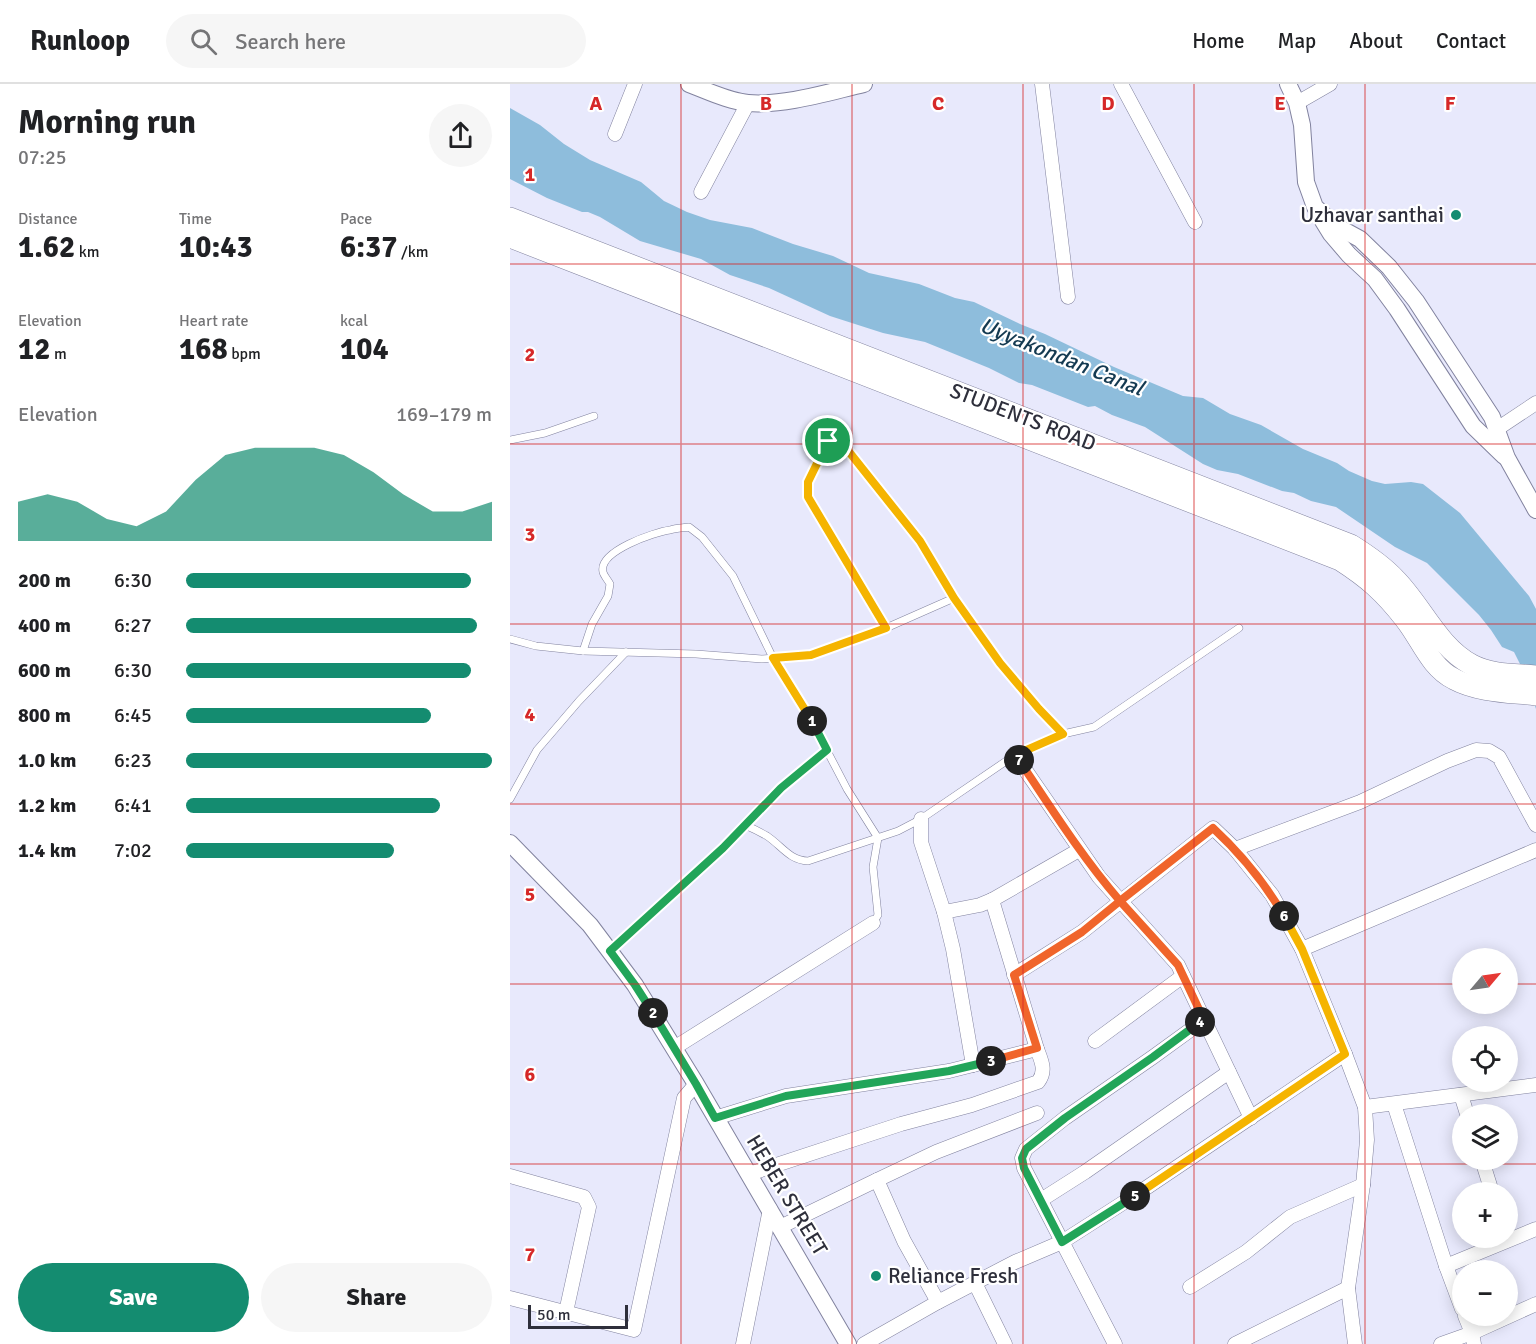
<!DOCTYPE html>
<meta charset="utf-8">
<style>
body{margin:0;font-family:Signika,sans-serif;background:#f6f6f6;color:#202124;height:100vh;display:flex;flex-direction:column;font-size:22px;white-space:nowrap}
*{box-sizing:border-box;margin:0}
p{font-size:20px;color:#757577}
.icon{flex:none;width:33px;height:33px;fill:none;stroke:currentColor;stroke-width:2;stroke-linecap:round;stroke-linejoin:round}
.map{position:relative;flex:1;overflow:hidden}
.details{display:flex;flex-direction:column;background:#fff;width:510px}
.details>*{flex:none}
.needle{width:39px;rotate:61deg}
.tools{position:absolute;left:942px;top:864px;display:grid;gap:12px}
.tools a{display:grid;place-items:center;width:66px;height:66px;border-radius:50%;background:#fff;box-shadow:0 3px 15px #0003;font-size:30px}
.scale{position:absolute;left:18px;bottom:15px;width:100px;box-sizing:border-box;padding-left:6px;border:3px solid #2e2f3b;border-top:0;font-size:16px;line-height:21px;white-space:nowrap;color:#2e2f3b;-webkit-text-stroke:4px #fff;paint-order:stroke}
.pin{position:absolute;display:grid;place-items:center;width:51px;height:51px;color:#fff;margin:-26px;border:3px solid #fff;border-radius:50%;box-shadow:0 2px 6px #0007}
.km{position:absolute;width:30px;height:30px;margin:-15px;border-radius:50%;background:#222;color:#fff;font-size:16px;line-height:30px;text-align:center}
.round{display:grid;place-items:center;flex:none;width:63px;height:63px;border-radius:32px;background:#f6f6f6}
.overview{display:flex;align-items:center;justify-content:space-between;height:102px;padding:0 18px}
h1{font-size:33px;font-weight:700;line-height:45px}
.figures{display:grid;grid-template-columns:repeat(3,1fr);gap:9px;height:102px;padding:6px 18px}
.figures div{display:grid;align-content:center}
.figures b{font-size:30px;font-weight:700}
.figures small{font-size:16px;font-weight:400}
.figures p{font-size:16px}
.chart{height:168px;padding:12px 18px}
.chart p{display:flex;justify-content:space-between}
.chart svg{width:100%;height:108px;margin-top:6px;fill:#148c70;opacity:.7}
.cta{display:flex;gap:12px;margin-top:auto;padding:12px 18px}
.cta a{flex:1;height:69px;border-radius:36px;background:#148c70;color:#fff;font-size:24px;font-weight:700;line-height:69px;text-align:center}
.cta a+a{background:#f6f6f6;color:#202124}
ul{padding:0 18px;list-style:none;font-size:20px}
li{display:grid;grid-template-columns:96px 72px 1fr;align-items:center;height:45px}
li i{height:15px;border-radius:8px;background:#148c70}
header{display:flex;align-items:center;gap:36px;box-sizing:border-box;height:84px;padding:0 30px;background:#fff;border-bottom:2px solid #e0e0e0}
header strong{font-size:28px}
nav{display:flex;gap:33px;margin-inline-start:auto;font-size:21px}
.search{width:420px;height:54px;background:#f6f6f6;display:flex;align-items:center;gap:15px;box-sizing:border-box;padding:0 21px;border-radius:33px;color:#757577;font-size:22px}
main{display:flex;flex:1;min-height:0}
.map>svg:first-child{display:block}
.water{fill:#8ebddc}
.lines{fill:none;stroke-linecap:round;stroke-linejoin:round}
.service-casing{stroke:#82839f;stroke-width:8}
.minor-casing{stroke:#82839f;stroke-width:15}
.tertiary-casing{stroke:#82839f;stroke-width:18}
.primary-casing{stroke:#82839f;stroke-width:22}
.service{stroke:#fff;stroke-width:7}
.minor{stroke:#fff;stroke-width:14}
.tertiary{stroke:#fff;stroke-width:16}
.primary{stroke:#fff;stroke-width:21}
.split-1-casing{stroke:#fff;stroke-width:12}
.split-2-casing{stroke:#fff;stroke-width:12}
.split-3-casing{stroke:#fff;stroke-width:12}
.split-4-casing{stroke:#fff;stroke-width:12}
.split-5-casing{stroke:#fff;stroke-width:12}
.split-6-casing{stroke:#fff;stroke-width:12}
.split-7-casing{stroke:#fff;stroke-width:12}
.split-8-casing{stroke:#fff;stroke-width:12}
.split-1{stroke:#f5b400;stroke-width:8}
.split-2{stroke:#22a559;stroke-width:8}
.split-3{stroke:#22a559;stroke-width:8}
.split-4{stroke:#f0652b;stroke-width:8}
.split-5{stroke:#22a559;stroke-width:8}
.split-6{stroke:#f5b400;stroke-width:8}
.split-7{stroke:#f0652b;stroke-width:8}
.split-8{stroke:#f5b400;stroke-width:8}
.grid{fill:none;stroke:#d62828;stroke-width:1.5;stroke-opacity:0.55}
.poi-dot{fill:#148c70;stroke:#fff;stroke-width:2}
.labels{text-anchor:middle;stroke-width:4.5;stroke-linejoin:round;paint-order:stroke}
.poi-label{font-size:21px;fill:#2e2f3b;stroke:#fff;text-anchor:end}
.street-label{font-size:21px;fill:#2e2f3b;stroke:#fff}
.water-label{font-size:22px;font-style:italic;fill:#143a51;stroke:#fff}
.grid-label{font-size:20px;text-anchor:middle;font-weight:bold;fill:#d62828;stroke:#fff;stroke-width:4.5;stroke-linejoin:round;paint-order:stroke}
</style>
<header>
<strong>Runloop</strong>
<div class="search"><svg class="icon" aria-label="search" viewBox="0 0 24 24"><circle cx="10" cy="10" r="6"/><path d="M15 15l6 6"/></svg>Search here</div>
<nav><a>Home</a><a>Map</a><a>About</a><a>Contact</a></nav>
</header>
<main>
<section class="details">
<div class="overview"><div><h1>Morning run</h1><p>07:25</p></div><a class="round"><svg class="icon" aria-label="share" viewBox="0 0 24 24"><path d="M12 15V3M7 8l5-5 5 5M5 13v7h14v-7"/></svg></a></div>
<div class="figures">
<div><p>Distance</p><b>1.62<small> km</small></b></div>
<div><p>Time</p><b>10:43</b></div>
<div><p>Pace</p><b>6:37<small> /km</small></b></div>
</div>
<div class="figures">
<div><p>Elevation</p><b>12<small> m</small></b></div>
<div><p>Heart rate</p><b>168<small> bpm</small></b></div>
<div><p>kcal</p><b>104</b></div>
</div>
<div class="chart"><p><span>Elevation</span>169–179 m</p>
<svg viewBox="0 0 160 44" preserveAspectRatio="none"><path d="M0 44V28L10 25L20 28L30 35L40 38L50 32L60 19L70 9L80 6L90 6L100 6L110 9L120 16L130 25L140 32L150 32L160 28V44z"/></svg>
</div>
<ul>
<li><b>200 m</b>6:30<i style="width:93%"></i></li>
<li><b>400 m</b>6:27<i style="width:95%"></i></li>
<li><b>600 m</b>6:30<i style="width:93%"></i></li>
<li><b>800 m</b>6:45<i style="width:80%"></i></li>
<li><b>1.0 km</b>6:23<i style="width:100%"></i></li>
<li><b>1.2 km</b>6:41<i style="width:83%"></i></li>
<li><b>1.4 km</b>7:02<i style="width:68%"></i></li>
</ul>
<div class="cta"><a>Save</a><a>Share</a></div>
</section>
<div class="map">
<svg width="1026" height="1260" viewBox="0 0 1026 1260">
<rect width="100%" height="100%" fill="#e8e9fc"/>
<path class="water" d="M0 24 30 41 54 60 80 76 131 98 154 117 177 128 200 136 242 144 283 160 323 172 359 189 409 200 445 214 464 218 510 240 535 250 604 283 673 312 693 314 720 330 751 341 793 365 827 379 839 387 862 397 875 400 901 398 913 400 950 429 1019 512 1026 525V625L1012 584 1004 568 992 563 981 546 969 531 917 479 885 463 826 423 801 417 784 409 772 407 728 390 707 386 693 380 635 343 602 331 585 322 578 323 522 301 509 299 479 284 415 258 373 249 320 232 259 204 220 191 191 175 130 157 90 133 78 128H72L37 114 0 95Z"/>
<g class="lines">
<defs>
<g id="service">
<path d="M0 356 35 349 84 332"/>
<path d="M0 555 26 562 73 567 186 570 252 575 301 571 376 544 444 514"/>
<path d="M73 567 82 540 98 512 100 500C98 496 94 492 93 488 88 467 145 448 160 446 166 444 173 444 179 443L192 453 223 492 263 574 302 638 337 705 368 754 363 783 368 831 363 839"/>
<path d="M553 650 584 643 729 544"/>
<path d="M0 715 27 666 69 617 116 568"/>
<path d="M235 741 271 704 317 666"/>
<path d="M100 867 213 764 235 741C242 744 250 748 257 752 272 762 279 776 298 777L388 747 411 735 505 671 553 650 529 625 490 579 444 514 410 457 336 364 327 357H318L299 398 298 413 376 544"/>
</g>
<g id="minor">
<path d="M532 0 558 213"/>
<path d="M611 0 685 138"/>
<path d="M787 19 820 0"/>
<path d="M105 50 125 0"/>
<path d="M191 108 238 19"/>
<path d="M987 345 1026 319"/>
<path d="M505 671 589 793 668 881 741 1034"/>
<path d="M411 735V758L434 828 443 865 463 981"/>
<path d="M434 828 470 821 482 816 569 766"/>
<path d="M792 865 1026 766"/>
<path d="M504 891 572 848 703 744 725 765"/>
<path d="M585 957 673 892"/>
<path d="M164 964 363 839"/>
<path d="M835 970 855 1023 857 1056 853 1101 838 1204 845 1260"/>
<path d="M951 1011 957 1030"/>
<path d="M884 1020 936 1182 952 1225"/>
<path d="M855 1023 1026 1001"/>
<path d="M205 1034 276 1012 439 987 527 965 482 816"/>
<path d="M972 1076 982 1108"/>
<path d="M239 1090 391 1040 462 1021 528 998C537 987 531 976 527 965"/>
<path d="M0 1092 74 1113 79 1123 56 1228"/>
<path d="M367 1096 426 1068 527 1029"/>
<path d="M531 1116 575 1088 719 988"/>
<path d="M270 1143 367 1096 394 1157 428 1218"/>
<path d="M936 1182 1026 1145"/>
<path d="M465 1199 495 1260"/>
<path d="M680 1203 736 1168 780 1133 853 1101"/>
<path d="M0 1214 124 1246 174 1014 186 1000"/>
<path d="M955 1232 962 1249 964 1260"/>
<path d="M233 1260 260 1125"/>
<path d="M354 1260 428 1218 505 1178 552 1158 630 1108 835 970 792 865 762 811 725 765 850 718 937 677 966 666 979 667 989 673 1026 741"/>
<path d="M605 1260 514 1084 512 1074 516 1065 555 1034 643 973 694 936"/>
<path d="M725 1260 838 1204"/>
<path d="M931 1260 962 1249 1026 1220"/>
</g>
<g id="tertiary">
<path d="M179 0C198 7 218 17 238 19 274 22 319 8 354 0"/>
<path d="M778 0 787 19 792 41 796 98 805 123 826 142 850 155 879 183 906 217 982 333 997 374 1026 426"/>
<path d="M813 137 821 150 839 171 865 195 887 225 963 342 994 372"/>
<path d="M0 759 80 841 125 901 186 1000 338 1260"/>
</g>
<g id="primary">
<path d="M0 134 841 461C857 471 872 481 885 495 912 522 927 562 962 581 981 591 1005 590 1026 592"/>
<path d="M0 153 830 476C858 494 874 508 895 535 911 555 920 583 944 595 968 608 1000 608 1026 611"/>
</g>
</defs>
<use href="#service" class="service-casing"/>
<use href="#minor" class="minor-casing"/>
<use href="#tertiary" class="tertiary-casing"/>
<use href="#primary" class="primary-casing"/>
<use href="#service" class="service"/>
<use href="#minor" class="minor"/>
<use href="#tertiary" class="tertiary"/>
<use href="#primary" class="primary"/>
</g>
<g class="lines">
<defs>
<path id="split-1" d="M302 637 263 574 301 571 376 544 298 413V398L318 357"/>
<path id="split-2" d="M143 929 125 901 100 867 213 764 271 704 317 666 302 637"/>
<path id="split-3" d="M143 929 186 1000 205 1034 276 1012 439 987 481 977"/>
<path id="split-4" d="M481 977 527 964 504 891 572 848 610 817 668 881 694 936 690 938"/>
<path id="split-5" d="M625 1112 552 1158 514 1084 512 1074 516 1065 555 1034 643 973 690 938"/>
<path id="split-6" d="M625 1112 835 970 792 865 774 832"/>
<path id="split-7" d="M509 676C541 724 572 773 610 817L703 744C731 770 755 799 774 832"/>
<path id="split-8" d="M318 357H327L336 364 410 457 444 514 490 579 529 625 553 650 505 671 509 676"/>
</defs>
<use href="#split-1" class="split-1-casing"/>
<use href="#split-2" class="split-2-casing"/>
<use href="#split-3" class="split-3-casing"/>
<use href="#split-4" class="split-4-casing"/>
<use href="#split-5" class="split-5-casing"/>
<use href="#split-6" class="split-6-casing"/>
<use href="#split-7" class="split-7-casing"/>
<use href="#split-8" class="split-8-casing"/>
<use href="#split-1" class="split-1"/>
<use href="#split-2" class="split-2"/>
<use href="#split-3" class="split-3"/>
<use href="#split-4" class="split-4"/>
<use href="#split-5" class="split-5"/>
<use href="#split-6" class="split-6"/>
<use href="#split-7" class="split-7"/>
<use href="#split-8" class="split-8"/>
</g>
<path class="grid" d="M171 0V1260M342 0V1260M513 0V1260M684 0V1260M855 0V1260M0 180H1026M0 360H1026M0 540H1026M0 720H1026M0 900H952M998 900H1026M0 1080H1026"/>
<g class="poi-dot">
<circle cx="946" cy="131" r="6"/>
<circle cx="366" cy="1192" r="6"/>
</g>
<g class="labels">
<g class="poi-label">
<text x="934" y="138">Uzhavar santhai</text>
<text x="378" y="1199" text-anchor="start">Reliance Fresh</text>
</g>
<g class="street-label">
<text transform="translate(513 333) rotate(21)" y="7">STUDENTS ROAD</text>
<text transform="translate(277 1111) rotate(59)" y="7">HEBER STREET</text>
</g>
<g class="water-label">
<text transform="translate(552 272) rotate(22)" y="8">Uyyakondan Canal</text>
</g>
</g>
<g class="grid-label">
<text x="86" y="26">A</text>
<text x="256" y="26">B</text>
<text x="428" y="26">C</text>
<text x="598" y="26">D</text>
<text x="770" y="26">E</text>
<text x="940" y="26">F</text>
<text x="20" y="97">1</text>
<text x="20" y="277">2</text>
<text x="20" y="457">3</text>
<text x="20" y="637">4</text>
<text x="20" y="817">5</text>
<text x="20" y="997">6</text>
<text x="20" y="1177">7</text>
</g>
</svg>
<div class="tools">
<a><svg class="needle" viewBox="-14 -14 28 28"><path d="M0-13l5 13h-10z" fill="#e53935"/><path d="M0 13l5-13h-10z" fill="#757577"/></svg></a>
<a><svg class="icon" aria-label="locate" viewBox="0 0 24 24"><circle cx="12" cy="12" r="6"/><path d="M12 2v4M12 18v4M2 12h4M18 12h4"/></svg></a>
<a><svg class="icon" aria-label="layers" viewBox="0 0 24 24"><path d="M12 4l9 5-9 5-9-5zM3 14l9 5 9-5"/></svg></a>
<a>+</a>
<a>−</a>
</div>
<div class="scale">50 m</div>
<div class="pin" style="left:318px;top:357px;background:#1e9e55"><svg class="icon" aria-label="arrive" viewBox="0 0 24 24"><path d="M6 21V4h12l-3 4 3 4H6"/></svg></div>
<b class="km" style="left:302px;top:637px">1</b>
<b class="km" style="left:143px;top:929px">2</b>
<b class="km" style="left:481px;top:977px">3</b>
<b class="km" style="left:690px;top:938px">4</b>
<b class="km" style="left:625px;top:1112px">5</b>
<b class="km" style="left:774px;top:832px">6</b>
<b class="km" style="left:509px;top:676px">7</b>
</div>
</main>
